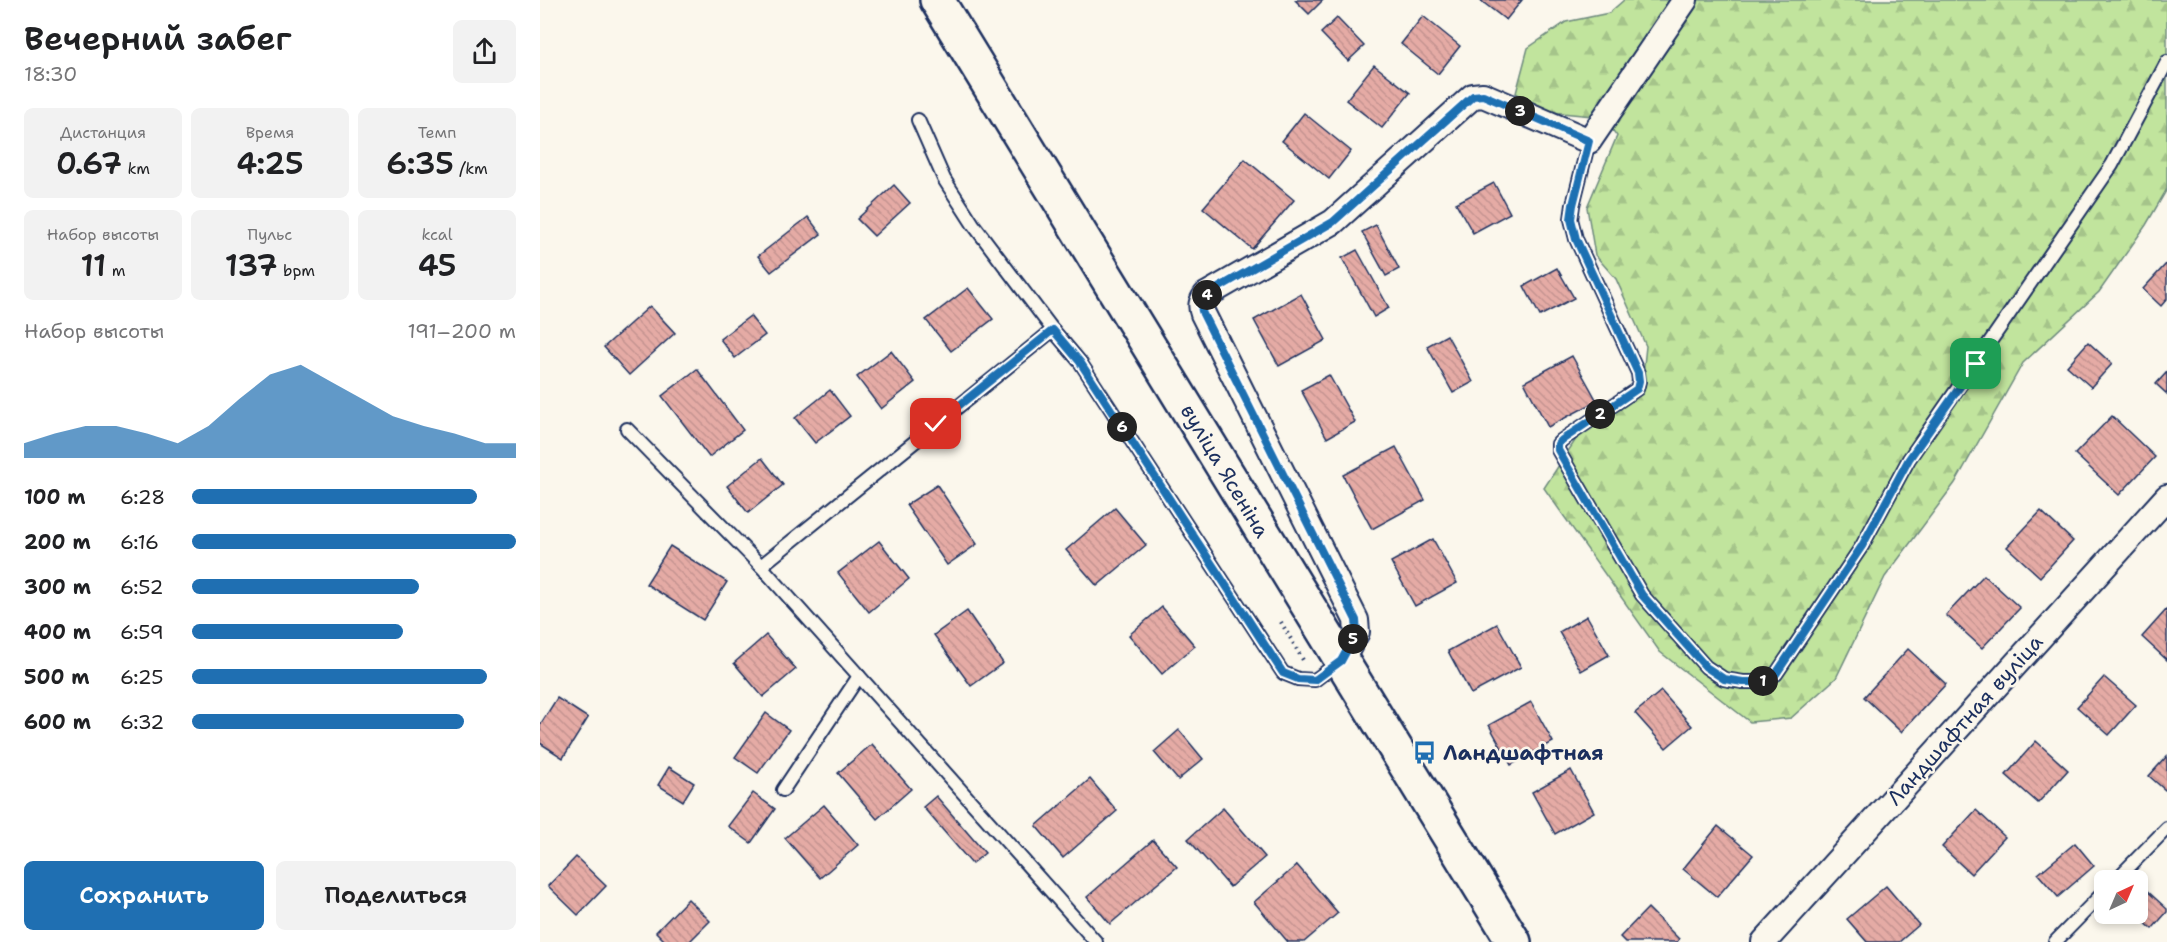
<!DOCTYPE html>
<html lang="ru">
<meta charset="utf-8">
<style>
body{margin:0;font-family:"Shantell Sans",sans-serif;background:#f2f2f2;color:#202124;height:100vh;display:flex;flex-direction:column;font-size:22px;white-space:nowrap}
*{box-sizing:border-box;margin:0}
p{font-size:20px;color:#757577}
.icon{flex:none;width:33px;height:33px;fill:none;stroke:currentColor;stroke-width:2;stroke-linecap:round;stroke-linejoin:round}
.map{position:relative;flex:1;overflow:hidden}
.side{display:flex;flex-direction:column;background:#fff;width:540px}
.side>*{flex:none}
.needle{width:39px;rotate:44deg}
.tools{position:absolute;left:1554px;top:870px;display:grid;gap:12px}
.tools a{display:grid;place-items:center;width:54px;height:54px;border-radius:9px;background:#fff;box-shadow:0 3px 9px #0003;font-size:30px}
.pin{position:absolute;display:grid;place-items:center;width:51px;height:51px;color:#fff;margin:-26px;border-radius:12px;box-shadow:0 3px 9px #0006}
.km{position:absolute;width:30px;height:30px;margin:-15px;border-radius:50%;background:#222;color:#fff;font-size:16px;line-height:30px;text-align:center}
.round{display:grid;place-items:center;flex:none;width:63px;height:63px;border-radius:9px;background:#f2f2f2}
.head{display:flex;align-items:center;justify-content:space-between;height:102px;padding:0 24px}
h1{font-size:33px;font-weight:600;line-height:45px}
.stats{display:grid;grid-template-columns:repeat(3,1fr);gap:9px;height:102px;padding:6px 24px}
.stats div{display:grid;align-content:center;border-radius:9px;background:#f2f2f2;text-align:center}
.stats b{font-size:30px;font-weight:600}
.stats small{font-size:16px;font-weight:400}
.stats p{font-size:16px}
.chart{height:168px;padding:12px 24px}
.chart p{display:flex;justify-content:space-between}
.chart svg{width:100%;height:108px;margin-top:6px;fill:#1f6fb2;opacity:.7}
.action{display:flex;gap:12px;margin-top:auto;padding:12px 24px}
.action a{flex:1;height:69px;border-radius:9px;background:#1f6fb2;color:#fff;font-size:24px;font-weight:600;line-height:69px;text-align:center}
.action a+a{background:#f2f2f2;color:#202124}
ul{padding:0 24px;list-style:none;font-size:20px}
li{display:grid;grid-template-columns:96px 72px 1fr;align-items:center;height:45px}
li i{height:15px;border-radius:8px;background:#1f6fb2}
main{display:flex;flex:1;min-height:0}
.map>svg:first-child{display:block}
.forest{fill:url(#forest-firs);stroke:#6e8a7e;stroke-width:1.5}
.building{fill:url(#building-back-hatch);stroke:#1b2f5e;stroke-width:1.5}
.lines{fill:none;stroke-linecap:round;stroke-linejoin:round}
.lane-casing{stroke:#1b2f5e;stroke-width:16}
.street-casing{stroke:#1b2f5e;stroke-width:28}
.secondary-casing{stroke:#1b2f5e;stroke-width:38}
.path{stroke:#1b2f5e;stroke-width:4;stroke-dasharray:1.5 4.5;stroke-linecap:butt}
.lane{stroke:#fbf7ec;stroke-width:12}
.street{stroke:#fbf7ec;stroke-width:24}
.secondary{stroke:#fbf7ec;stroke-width:33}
.route-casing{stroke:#fff;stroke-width:12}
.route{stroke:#1f6fb2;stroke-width:8}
.labels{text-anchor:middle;stroke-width:5;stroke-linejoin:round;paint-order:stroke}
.street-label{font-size:21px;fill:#1b2f5e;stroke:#fbf7ec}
.poi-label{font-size:21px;font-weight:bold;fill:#1b2f5e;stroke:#fbf7ec;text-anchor:start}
</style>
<main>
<section class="side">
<div class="head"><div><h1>Вечерний забег</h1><p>18:30</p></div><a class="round"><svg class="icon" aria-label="share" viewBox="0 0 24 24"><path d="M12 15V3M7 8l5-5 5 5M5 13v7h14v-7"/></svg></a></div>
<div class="stats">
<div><p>Дистанция</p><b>0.67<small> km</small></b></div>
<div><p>Время</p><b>4:25</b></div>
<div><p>Темп</p><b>6:35<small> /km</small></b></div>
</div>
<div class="stats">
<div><p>Набор высоты</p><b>11<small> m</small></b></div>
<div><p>Пульс</p><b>137<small> bpm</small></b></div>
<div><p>kcal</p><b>45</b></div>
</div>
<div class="chart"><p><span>Набор высоты</span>191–200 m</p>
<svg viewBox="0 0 160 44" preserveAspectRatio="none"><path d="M0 44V38L10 34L20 31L30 31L40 34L50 38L60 31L70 20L80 10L90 6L100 13L110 20L120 27L130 31L140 34L150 38L160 38V44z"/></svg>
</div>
<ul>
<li><b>100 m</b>6:28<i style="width:88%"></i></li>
<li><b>200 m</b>6:16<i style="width:100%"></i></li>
<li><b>300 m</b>6:52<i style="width:70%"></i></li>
<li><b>400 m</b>6:59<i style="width:65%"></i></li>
<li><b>500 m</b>6:25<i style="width:91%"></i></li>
<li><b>600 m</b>6:32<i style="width:84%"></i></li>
</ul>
<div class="action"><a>Сохранить</a><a>Поделиться</a></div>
</section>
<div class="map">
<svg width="1627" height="942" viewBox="0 0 1627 942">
<defs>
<pattern id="forest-firs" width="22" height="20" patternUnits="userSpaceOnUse" patternTransform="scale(1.5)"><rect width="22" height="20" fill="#c1e49d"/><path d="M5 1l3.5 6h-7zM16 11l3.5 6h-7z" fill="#a5c48a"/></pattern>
<pattern id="building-back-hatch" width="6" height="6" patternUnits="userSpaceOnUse" patternTransform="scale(1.5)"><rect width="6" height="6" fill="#e5aba5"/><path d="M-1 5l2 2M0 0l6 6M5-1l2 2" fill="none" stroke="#c49390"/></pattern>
</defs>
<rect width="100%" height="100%" fill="#fbf7ec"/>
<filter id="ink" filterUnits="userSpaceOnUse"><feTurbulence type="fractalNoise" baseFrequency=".0167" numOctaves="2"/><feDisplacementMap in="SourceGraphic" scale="12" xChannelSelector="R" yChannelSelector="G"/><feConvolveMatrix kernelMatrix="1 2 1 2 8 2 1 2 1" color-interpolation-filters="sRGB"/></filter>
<g filter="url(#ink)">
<path class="forest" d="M1084 0H1627V189L1606 225 1559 292 1483 363 1415 483 1345 577 1296 678 1251 718 1210 722 1120 652 1004 488 1040 433 1101 394 1106 346 1076 279 1055 255 1047 207 1077 136 1063 117 1011 112 976 93 988 48 1026 22 1069 13Z"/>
<g class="building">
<path d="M755 0H783L769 14Z"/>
<path d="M940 0H982L966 20Z"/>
<path d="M883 16 920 46 898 74 861 44Z"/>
<path d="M797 18 824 46 808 61 781 33Z"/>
<path d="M834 65 870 93 842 128 806 100Z"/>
<path d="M764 113 811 151 789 179 742 141Z"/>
<path d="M705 159 754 200 712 249 663 208Z"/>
<path d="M954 183 970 213 933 233 916 203Z"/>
<path d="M354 185 370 203 334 236 317 219Z"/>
<path d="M268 217 281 234 231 272 218 256Z"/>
<path d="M836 225 859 269 846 276 822 232Z"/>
<path d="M817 250 849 308 834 317 802 258Z"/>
<path d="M1627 263V299L1621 306 1603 289Z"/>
<path d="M1017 268 1034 298 1000 316 984 286Z"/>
<path d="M428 288 453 319 411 351 386 320Z"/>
<path d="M761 294 786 340 739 366 714 320Z"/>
<path d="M110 306 135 333 89 375 64 347Z"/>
<path d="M210 316 225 335 195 358 180 339Z"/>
<path d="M907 335 933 382 913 393 887 346Z"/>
<path d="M1548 342 1572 364 1551 387 1527 366Z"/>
<path d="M351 351 375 382 341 409 317 377Z"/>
<path d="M1032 356 1057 401 1008 427 984 382Z"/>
<path d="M157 369 203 430 169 457 122 396Z"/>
<path d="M1627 372V394L1616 384Z"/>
<path d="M789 375 815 422 787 438 761 390Z"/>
<path d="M290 390 310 416 275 443 255 418Z"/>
<path d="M1572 416 1615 457 1579 495 1535 454Z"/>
<path d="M856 447 885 500 832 529 803 475Z"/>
<path d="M222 458 243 485 208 513 187 486Z"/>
<path d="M397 485 437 544 407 565 366 505Z"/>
<path d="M575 508 606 545 557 586 526 550Z"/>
<path d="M1501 511 1533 541 1500 577 1467 547Z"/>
<path d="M893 539 917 583 875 606 851 562Z"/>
<path d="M339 541 369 579 329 612 298 573Z"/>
<path d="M130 546 187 582 163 620 106 584Z"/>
<path d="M1444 575 1480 608 1442 648 1406 615Z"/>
<path d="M622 607 655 646 622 674 589 635Z"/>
<path d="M1627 609V660L1602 637Z"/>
<path d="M427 611 463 663 431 686 394 635Z"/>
<path d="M1047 616 1069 655 1041 671 1019 632Z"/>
<path d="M957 624 981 667 931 694 908 651Z"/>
<path d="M226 635 256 669 223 697 194 663Z"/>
<path d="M1368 649 1406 684 1361 732 1324 697Z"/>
<path d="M1564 677 1596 705 1569 735 1537 707Z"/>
<path d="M1121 691 1152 726 1126 748 1095 713Z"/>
<path d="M17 698 48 718 23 758 0 743V725Z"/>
<path d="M991 702 1013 742 971 765 949 725Z"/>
<path d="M226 713 249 730 218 773 195 757Z"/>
<path d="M639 730 663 759 638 780 614 752Z"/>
<path d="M1496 741 1528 770 1498 803 1466 775Z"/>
<path d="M332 744 371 789 337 819 298 773Z"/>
<path d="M1627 756V788L1625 790 1609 776Z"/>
<path d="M129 767 154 783 143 801 118 785Z"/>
<path d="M1031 770 1054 812 1015 834 992 792Z"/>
<path d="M550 779 577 811 523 858 496 826Z"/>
<path d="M213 793 235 809 211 843 188 826Z"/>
<path d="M396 796 445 853 432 864 383 807Z"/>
<path d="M284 805 318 845 280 878 245 838Z"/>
<path d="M683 808 725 857 690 887 648 839Z"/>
<path d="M1436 810 1465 837 1431 874 1402 847Z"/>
<path d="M1178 826 1213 855 1177 897 1143 869Z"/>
<path d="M613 840 637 867 570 924 547 897Z"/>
<path d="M1535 843 1554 866 1518 897 1498 874Z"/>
<path d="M36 857 66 886 38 915 8 886Z"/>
<path d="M757 865 798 913 764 942H748L714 902Z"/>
<path d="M1346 886 1379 925 1359 942H1327L1307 919Z"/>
<path d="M1604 888 1627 909V912L1612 929 1595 914H1598V895Z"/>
<path d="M148 899 170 921 149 942H126L116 932Z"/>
<path d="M1108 908 1139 939 1137 942H1085L1080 937Z"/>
</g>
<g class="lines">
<defs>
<g id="lane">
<path d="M378 120 404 179 433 224 513 330"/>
<path d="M1049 141 1033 205 1031 219 1036 239 1098 373 1099 381 1097 389 1022 440 1018 444V450L1102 595 1166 667 1184 679 1203 682H1221L1236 674 1322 546 1369 459 1572 165 1627 62"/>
<path d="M87 429 221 566"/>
<path d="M243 790 319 676"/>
<path d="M1576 880 1627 828"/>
<path d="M556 942 221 566 513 330 540 362 743 673 758 679 775 680 800 661"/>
<path d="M1515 942 1564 892"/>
</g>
<g id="street">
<path d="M801 661 817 632 816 620 663 314C660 306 661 302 666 295L793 222 933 96 943 95 1049 141 1145 0"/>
<path d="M1224 942 1627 497"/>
</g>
<path id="secondary" d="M397 0 974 942"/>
</defs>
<use href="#lane" class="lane-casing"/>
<use href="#street" class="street-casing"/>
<use href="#secondary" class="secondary-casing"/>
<path class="path" d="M741 622 763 660"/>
<use href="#lane" class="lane"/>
<use href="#street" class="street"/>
<use href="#secondary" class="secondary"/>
</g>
</g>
<g class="lines" filter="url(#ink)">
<defs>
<path id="route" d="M396 424 513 330 540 362 743 673 758 679 775 680 801 661 817 632 816 620 663 314C660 306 661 302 666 295L793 222 933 96 943 95 1049 141 1033 205 1031 219 1036 239 1098 373 1099 381 1097 389 1022 440 1018 444V450L1102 595 1166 667 1184 679 1203 682H1221L1236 674 1322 546 1369 459 1436 364"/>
</defs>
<use href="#route" class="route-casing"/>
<use href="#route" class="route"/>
</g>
<defs>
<symbol id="bus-bare" viewBox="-9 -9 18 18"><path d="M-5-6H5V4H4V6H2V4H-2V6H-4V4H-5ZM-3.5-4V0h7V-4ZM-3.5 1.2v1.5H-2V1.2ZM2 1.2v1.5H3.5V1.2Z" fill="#1f6fb2" stroke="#fbf7ec" stroke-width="2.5" paint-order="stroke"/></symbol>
</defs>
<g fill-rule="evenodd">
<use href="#bus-bare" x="868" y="736" width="33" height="33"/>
</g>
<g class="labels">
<g class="street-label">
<text transform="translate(685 471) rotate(59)" y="7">вуліца Ясеніна</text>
<text transform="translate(1425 720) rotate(-48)" y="7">Ландшафтная вуліца</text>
</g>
<g class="poi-label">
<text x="903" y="760">Ландшафтная</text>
</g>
</g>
</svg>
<div class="tools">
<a><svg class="needle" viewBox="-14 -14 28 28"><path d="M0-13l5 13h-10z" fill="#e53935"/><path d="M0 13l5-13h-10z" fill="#757577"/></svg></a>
</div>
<div class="pin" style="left:1436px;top:364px;background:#1e9e55"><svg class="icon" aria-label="arrive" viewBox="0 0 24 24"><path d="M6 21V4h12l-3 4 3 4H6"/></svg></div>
<div class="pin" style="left:396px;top:424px;background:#d93025"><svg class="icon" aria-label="check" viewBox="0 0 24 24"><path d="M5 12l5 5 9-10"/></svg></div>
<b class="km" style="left:1223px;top:681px">1</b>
<b class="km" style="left:1060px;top:414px">2</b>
<b class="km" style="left:980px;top:111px">3</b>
<b class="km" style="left:667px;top:295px">4</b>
<b class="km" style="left:813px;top:639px">5</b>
<b class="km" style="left:582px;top:427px">6</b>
</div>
</main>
